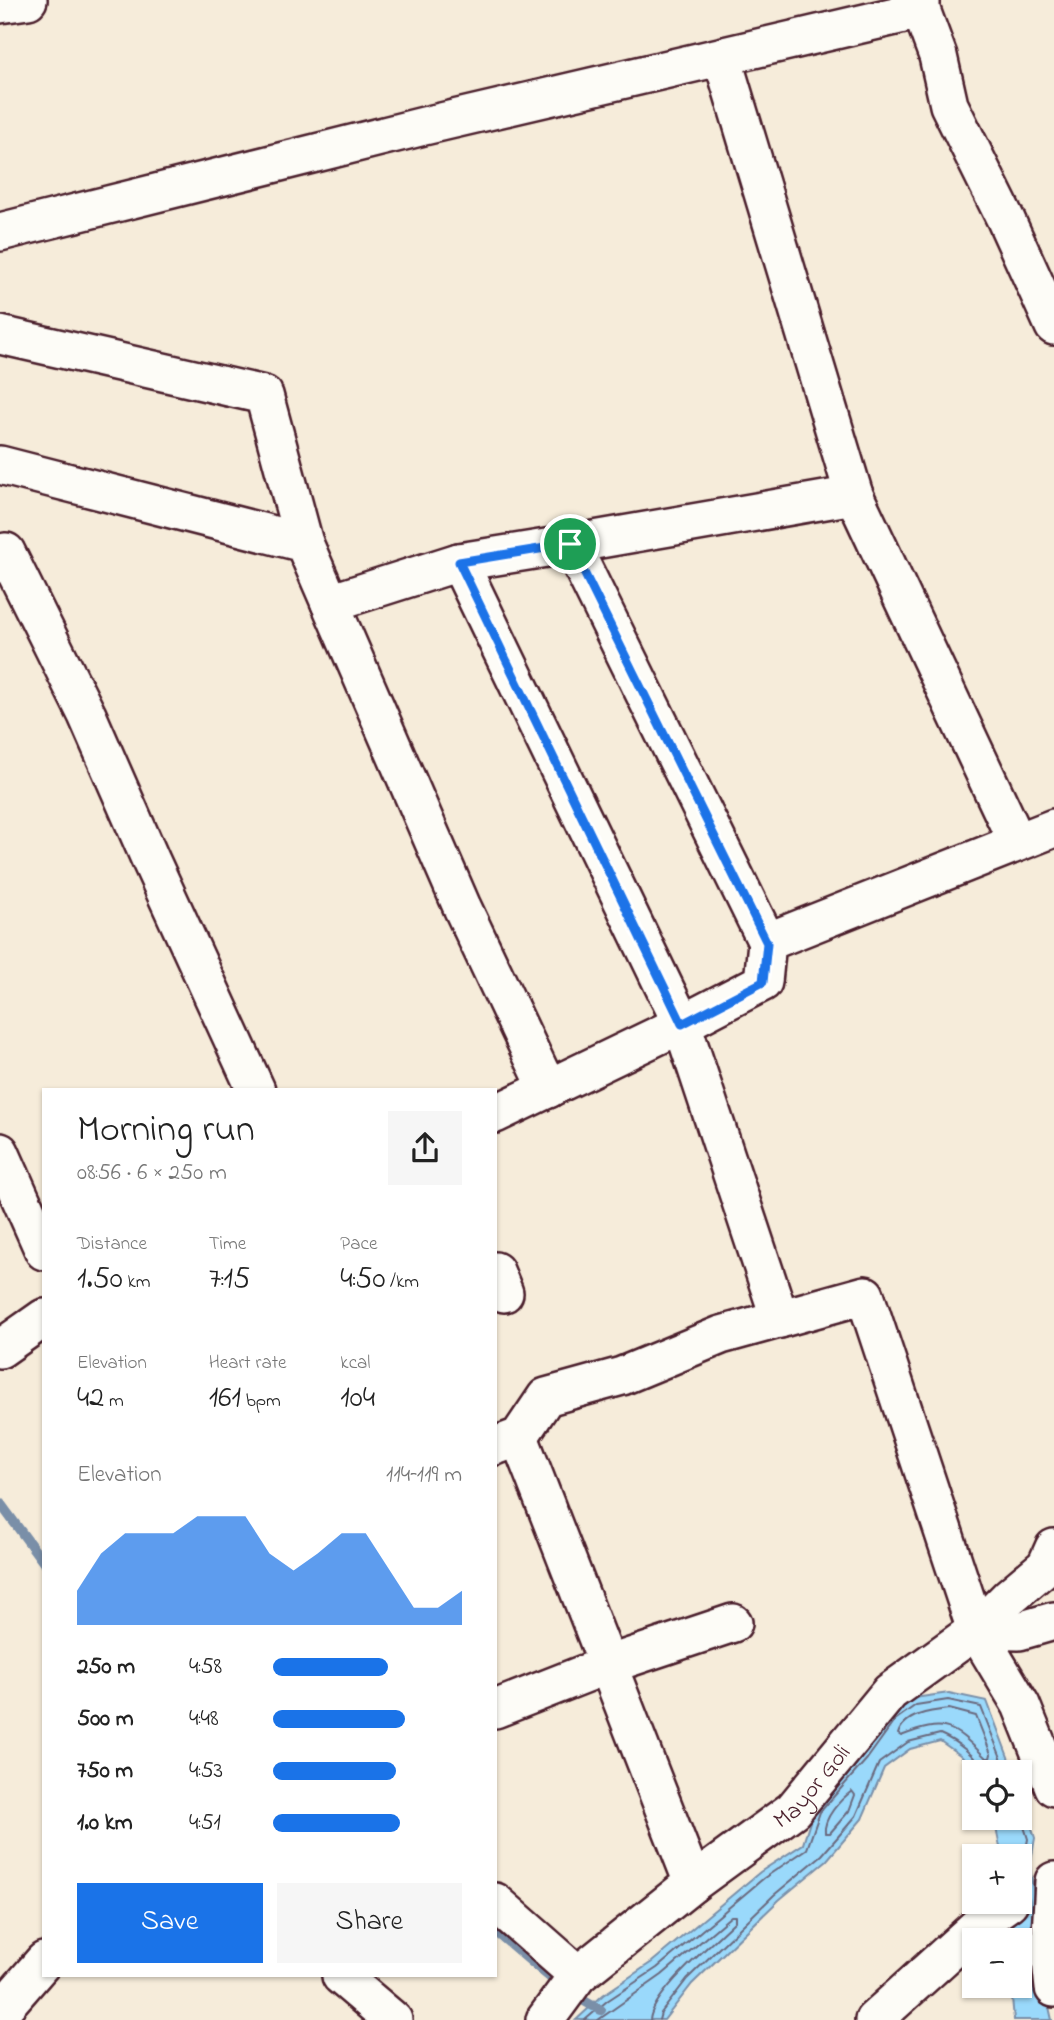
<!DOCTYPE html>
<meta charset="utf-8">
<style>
body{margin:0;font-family:"Indie Flower",sans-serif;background:#f6f6f6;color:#222;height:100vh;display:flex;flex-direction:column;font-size:26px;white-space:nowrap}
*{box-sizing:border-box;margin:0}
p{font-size:23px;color:#767676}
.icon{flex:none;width:38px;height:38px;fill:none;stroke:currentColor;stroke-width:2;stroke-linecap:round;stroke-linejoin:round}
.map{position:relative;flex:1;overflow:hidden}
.sheet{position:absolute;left:42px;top:1088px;width:455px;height:889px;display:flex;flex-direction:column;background:#fff;border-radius:0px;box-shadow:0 2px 5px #0004}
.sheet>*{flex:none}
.buttons{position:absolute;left:962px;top:1760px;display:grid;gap:14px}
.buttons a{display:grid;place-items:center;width:70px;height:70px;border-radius:0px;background:#fff;box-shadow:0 2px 5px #0004;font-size:35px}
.pin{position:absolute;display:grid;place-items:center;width:60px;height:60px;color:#fff;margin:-30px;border:4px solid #fff;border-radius:50%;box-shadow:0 2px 7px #0007}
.round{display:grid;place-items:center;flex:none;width:74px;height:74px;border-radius:0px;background:#f6f6f6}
.head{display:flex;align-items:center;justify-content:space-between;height:119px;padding:0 35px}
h1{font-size:38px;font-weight:600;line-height:52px}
.metrics{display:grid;grid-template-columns:repeat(3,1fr);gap:10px;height:119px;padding:7px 35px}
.metrics div{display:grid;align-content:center}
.metrics b{font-size:30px;font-weight:600}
.metrics small{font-size:19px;font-weight:400}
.metrics p{font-size:19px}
.chart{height:196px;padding:14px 35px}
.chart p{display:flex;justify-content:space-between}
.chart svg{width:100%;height:126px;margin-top:7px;fill:#1a73e8;opacity:.7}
.primary-button{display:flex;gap:14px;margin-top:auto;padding:14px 35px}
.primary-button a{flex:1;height:80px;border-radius:0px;background:#1a73e8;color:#fff;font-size:28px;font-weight:600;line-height:80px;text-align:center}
.primary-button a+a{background:#f6f6f6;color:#222}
ul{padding:0 35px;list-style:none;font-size:23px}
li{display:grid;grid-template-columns:112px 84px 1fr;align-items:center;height:52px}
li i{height:18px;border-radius:9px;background:#1a73e8}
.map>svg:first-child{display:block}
.water{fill:#9ad9fb;stroke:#7a8fa8;stroke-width:2}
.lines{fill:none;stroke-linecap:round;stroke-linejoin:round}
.shore{stroke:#6a697e;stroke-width:2}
.stream{stroke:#7a8fa8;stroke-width:10}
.street-casing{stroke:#4a1f2b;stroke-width:42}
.street{stroke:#fdfcf7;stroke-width:37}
.route-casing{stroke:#fff;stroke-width:14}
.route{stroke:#1a73e8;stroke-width:9}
.labels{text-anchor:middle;stroke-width:6;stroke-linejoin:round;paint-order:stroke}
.street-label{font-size:24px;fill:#4a1f2b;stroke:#fdfcf7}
</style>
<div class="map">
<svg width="1054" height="2020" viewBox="0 0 1054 2020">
<rect width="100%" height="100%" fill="#f6ecda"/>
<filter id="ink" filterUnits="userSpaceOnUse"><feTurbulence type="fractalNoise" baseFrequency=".0143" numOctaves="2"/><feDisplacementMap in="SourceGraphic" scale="14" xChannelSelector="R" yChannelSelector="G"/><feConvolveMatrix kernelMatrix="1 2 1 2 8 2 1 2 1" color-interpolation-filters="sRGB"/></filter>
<g filter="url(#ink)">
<g class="water">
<path d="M949 1693 987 1701 1014 1773H978L960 1755 940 1741 910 1749 884 1768 862 1819 827 1860 779 1900 692 1984 664 2020H576L603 1995 652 1962 760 1872 803 1844 814 1809 890 1715 914 1698Z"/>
<path d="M1020 1791 1035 1838 1030 1866 1047 1998 1052 2020H1014L1011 1986H1020V1941H1014L1010 1902H1020V1857H1002L994 1818H1020Z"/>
</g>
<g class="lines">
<g class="shore">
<path d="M949 1709 976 1716 991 1754 990 1758H986C953 1726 947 1718 901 1736L898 1734C904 1714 931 1711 949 1709Z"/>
<path d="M852 1791 855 1795 849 1811 830 1833H825C823 1818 840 1800 852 1791Z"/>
<path d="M1020 1814 1028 1839 1023 1865 1027 1895"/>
<path d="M585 2020 607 2001 657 1968 764 1878 807 1849 820 1812 867 1759 895 1720 916 1705 948 1700 981 1707 1007 1773"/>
<path d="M598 2020 662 1975 731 1916H735V1921C715 1941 652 1993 650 2020"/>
<path d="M659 2020 661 2013 687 1979 774 1895 822 1855 856 1816 879 1763 908 1742 940 1734C954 1740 980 1757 982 1773"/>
</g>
<g class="stream">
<path d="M0 1503 44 1563"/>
<path d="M495 1931C530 1959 560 1991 601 2010"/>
</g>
<defs>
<g id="street">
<path d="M921 0V10L938 56 949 105 1006 220 1054 326"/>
<path d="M0 4 28 0"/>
<path d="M722 57 854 495 1017 842"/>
<path d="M0 232 424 126 921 10"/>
<path d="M0 335 264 395 304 543"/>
<path d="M0 465 304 543 462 907 548 1089"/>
<path d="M0 555 6 552 87 715 151 861 256 1090"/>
<path d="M459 562 571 544"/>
<path d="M330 603 459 562 682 1024 780 1319"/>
<path d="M767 942 571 544 854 495"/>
<path d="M495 1114 682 1024 763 982 767 942 1054 828"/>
<path d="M0 1152 44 1251"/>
<path d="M495 1271 504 1293"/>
<path d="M0 1349 44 1318"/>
<path d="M519 1437 693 1883"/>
<path d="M495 1446 519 1437 546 1397 622 1376 721 1335 865 1295 976 1630 1021 1705 1054 1787"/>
<path d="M976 1630 1009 1597 1046 1566 1054 1548"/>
<path d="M495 1709 607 1665 733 1623"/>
<path d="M1054 1881 1050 1952 1054 1988"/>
<path d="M495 1902 578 1975"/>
<path d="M341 1976 393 2020"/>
<path d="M0 2015 5 2006 44 1961"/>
<path id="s1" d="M545 2020 578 1975 693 1883 793 1810 890 1692 976 1630 1019 1631 1054 1621"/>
<path d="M874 2020 989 1916 1009 1902"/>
</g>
</defs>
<use href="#street" class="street-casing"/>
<use href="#street" class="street"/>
</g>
</g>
<g class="lines" filter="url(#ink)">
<defs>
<path id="route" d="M570 544 767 943 763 982 682 1024 459 562Z"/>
</defs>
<use href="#route" class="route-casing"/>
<use href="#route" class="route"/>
</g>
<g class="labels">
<g class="street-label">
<text dy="8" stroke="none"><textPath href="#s1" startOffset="357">Mayor Goli</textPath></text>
</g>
</g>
</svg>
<div class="buttons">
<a><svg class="icon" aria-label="locate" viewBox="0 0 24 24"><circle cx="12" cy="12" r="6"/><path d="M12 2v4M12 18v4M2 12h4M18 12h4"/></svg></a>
<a>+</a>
<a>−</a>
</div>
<div class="pin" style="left:570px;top:544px;background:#1e9e55"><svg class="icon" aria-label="arrive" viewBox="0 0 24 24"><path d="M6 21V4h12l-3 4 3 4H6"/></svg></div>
<section class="sheet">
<div class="head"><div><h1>Morning run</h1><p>08:56 · 6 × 250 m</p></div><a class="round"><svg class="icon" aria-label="share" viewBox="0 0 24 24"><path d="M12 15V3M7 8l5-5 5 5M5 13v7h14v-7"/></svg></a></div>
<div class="metrics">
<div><p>Distance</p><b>1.50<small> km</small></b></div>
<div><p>Time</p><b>7:15</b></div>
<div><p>Pace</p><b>4:50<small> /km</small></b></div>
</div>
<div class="metrics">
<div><p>Elevation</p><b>42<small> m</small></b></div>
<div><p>Heart rate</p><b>161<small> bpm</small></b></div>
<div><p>kcal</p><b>104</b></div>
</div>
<div class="chart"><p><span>Elevation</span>114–119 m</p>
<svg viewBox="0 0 160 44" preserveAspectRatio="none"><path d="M0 44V32L10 19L20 12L30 12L40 12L50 6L60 6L70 6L80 19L90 25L100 19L110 12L120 12L130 25L140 38L150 38L160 32V44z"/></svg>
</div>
<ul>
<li><b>250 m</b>4:58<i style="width:61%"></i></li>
<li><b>500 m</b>4:48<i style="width:70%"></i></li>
<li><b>750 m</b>4:53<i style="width:65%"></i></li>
<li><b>1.0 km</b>4:51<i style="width:67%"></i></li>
</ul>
<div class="primary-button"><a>Save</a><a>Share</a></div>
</section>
</div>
